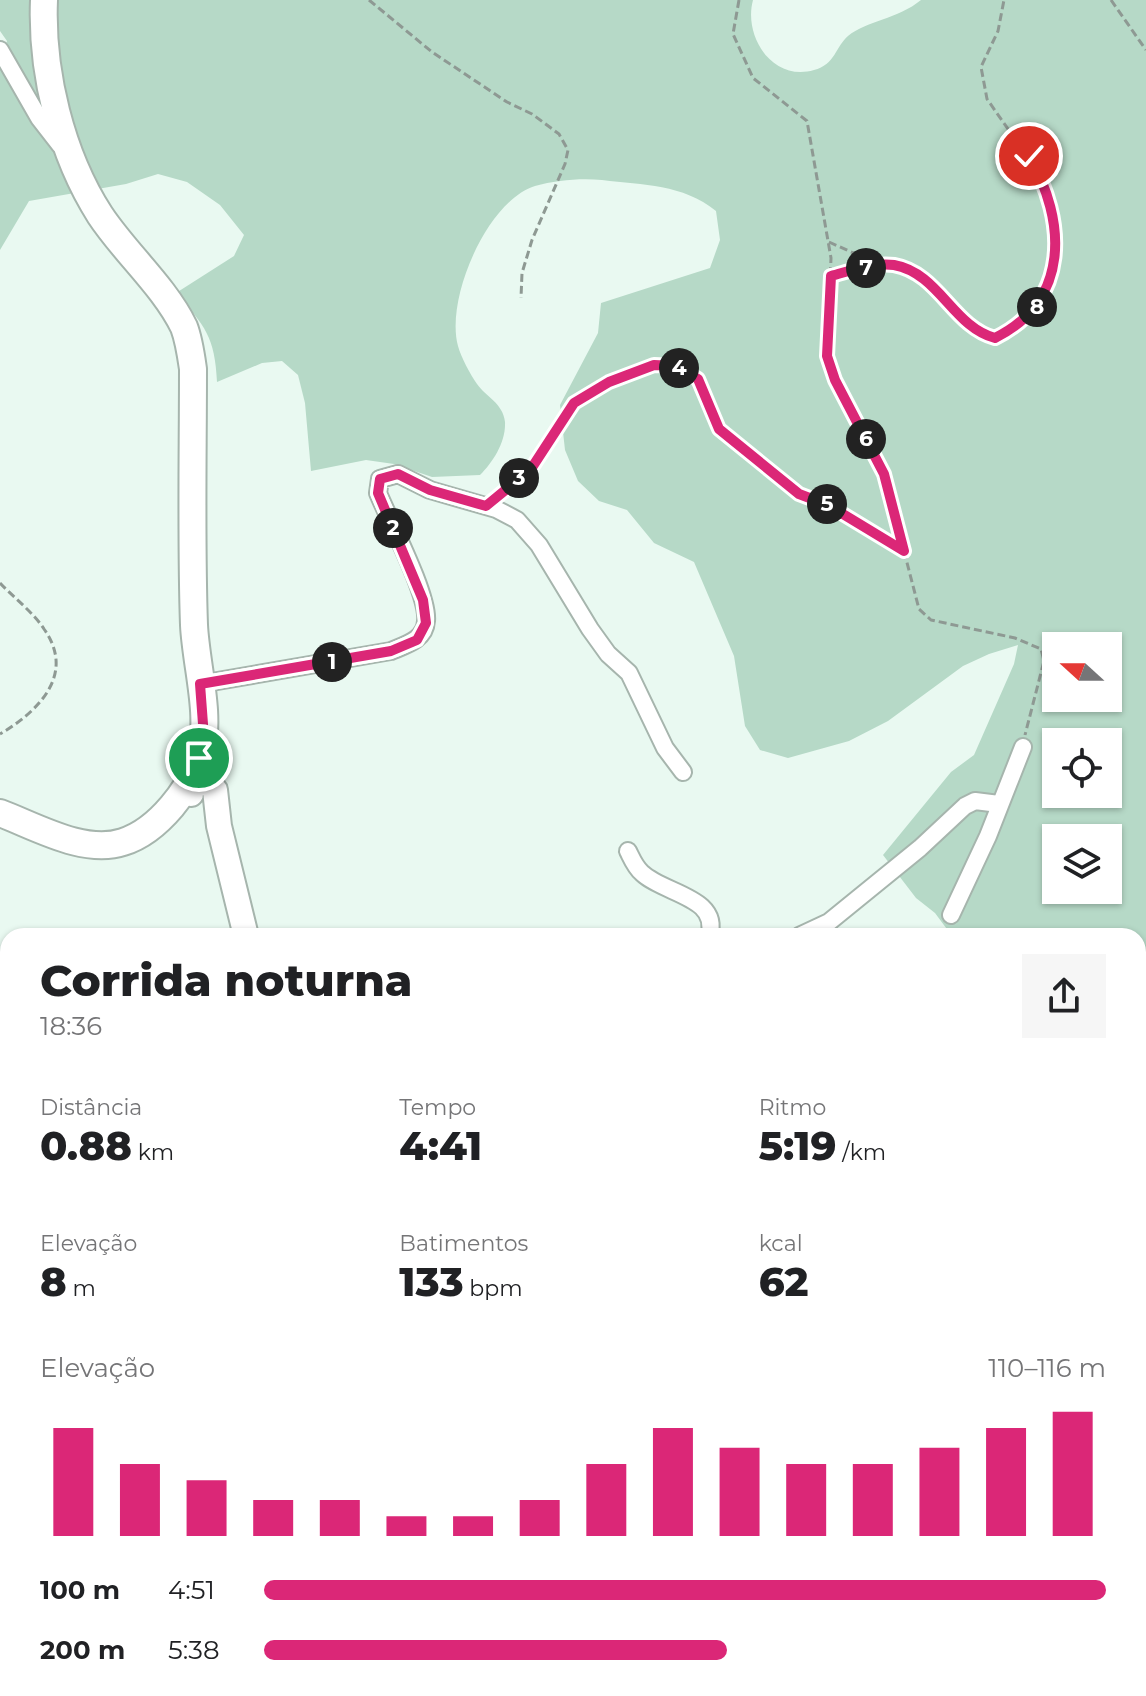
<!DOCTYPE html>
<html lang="pt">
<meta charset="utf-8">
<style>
body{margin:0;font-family:Montserrat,sans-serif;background:#f6f6f6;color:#202124;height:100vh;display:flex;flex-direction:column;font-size:30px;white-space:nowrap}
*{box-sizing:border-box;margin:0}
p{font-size:26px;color:#757577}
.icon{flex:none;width:44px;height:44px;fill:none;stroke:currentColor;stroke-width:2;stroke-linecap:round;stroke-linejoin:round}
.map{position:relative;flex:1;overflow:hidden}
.panel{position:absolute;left:0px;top:928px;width:1146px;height:768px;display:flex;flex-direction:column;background:#fff;border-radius:24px 24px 0 0;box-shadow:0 2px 6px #0004}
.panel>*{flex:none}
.needle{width:52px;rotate:291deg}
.buttons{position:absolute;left:1042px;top:632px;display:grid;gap:16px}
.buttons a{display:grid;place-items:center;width:80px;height:80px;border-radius:0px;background:#fff;box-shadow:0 2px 6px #0004;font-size:40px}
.pin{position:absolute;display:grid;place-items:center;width:68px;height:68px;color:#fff;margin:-34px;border:4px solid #fff;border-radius:50%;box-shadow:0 2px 8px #0007}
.km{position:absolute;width:40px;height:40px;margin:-20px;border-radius:50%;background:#222;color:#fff;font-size:22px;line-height:40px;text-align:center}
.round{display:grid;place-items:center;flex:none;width:84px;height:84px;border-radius:0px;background:#f6f6f6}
.head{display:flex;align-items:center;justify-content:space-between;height:136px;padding:0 40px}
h1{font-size:44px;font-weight:800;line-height:60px}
.stats{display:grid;grid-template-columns:repeat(3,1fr);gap:12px;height:136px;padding:8px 40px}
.stats div{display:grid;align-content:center}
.stats b{font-size:40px;font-weight:800}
.stats small{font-size:22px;font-weight:400}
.stats p{font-size:22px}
.chart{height:224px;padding:16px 40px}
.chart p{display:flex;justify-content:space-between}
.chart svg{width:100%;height:144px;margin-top:8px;stroke:#db2777;stroke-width:6}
ul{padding:0 40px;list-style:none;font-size:26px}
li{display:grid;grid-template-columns:128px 96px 1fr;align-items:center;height:60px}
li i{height:20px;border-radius:10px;background:#db2777}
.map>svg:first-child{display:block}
.green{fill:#b6d9c7;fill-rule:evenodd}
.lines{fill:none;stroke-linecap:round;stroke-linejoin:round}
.street-casing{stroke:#a6b5ad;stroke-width:20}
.secondary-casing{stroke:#a6b5ad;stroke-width:28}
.primary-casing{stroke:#a6b5ad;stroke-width:30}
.path{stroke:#8e9993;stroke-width:3;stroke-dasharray:8 4;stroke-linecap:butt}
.street{stroke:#fff;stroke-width:16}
.secondary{stroke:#fff;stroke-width:24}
.primary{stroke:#fff;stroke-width:26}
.route-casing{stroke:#fff;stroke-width:16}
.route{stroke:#db2777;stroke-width:10}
</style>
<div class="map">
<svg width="1146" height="1696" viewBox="0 0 1146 1696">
<rect width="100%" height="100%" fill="#e9f9f1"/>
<path class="green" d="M0 0H753C743 37 773 82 814 70 835 65 836 46 848 36 866 21 898 19 921 0H1146V1536L1138 1535V936H952L935 913 916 898 883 855 951 772 974 755 1014 664 1018 645 989 654 963 666 888 721 849 741 788 758 760 750 745 726 734 656 694 562 654 543 627 510 599 501 578 481 565 450 560 405 598 333 601 303 710 268 720 240 716 211C682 184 644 185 602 180 581 178 556 180 535 186 487 201 445 299 458 346 461 357 470 374 477 384 486 397 503 403 505 422 506 442 493 462 480 475L432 477 394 464 366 460 311 471 305 403 298 375 282 361 262 363 217 382C215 337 205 326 176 293L234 256 244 235 220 205 187 182 158 174 126 184 29 201 0 250V66L7 41 0 31ZM1056 646H1108V698H1056ZM1056 742H1108V794H1056ZM1056 838H1108V890H1056Z"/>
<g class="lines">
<defs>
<g id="street">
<path d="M0 50 39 118 60 145"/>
<path d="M200 684 391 651C405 645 425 640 426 621 429 596 389 520 378 493L380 479 398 474 430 490 496 509 517 520 539 545 590 629 608 654 629 673 665 748 683 772"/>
<path d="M628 851C632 859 635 867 642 873 664 894 721 897 709 936"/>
<path d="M951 915 988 836 1023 747"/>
<path d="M799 936 829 922 920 848 965 806 975 801 999 804"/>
<path d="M0 1000 8 998"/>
<path d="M0 1153 8 1157"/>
<path d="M0 1261 8 1259"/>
<path d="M584 1688 587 1696"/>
<path d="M598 1696 613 1688"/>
<path d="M745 1696 753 1688"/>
</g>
<g id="secondary">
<path d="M191 794 189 781H206L215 790 219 826 246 936"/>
<path d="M622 1688 638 1696"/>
</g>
<path id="primary" d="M0 813C35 826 84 855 123 842 158 831 192 788 201 753 211 713 196 666 194 625 191 540 193 454 193 369 191 355 189 340 184 327 164 286 125 253 100 215 61 154 41 72 44 0"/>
</defs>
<use href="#street" class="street-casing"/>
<use href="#secondary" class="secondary-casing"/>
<use href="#primary" class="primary-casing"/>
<g class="path">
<path d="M369 0 432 52 507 102 532 114 559 134 568 150 565 164 532 240 522 273 521 298"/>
<path d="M739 0 733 34 753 78 807 121 831 258 827 356 835 380 884 474 919 609 931 620 1015 638 1041 649 1044 661 1025 735"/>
<path d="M1111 0 1146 50"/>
<path d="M829 242 880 265H895L921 276 978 333 995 338 1016 328 1035 309 1047 292 1055 265V238L1043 179 987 99 981 67 998 31 1004 0"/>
<path d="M831 276 878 265"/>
<path d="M498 496 531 469 574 403 609 382 654 365 675 366 698 379 719 429 799 494 828 505 904 551"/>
<path d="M0 583C14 598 33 612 44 629 76 674 39 711 0 734"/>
<path d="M1138 1269 1146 1278"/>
<path d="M162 1688 167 1696"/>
<path d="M1101 1688 1103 1696"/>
<path d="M131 1696 145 1688"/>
</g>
<use href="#street" class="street"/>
<use href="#secondary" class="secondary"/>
<use href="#primary" class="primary"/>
</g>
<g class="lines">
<defs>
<path id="route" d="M199 758 203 724 200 684 391 651 417 640 426 623 423 600 378 493 380 479 398 474 430 490 486 506 531 469 574 403 609 382 654 365 675 366 698 379 719 429 799 494 828 505 904 551 884 474 835 380 827 356 831 276C850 271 874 262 894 265 939 273 953 327 995 338 1070 301 1067 221 1029 156"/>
</defs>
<use href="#route" class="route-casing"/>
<use href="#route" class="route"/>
</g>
</svg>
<div class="buttons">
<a><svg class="needle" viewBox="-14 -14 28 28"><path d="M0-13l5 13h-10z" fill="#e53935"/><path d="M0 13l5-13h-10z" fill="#757577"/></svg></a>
<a><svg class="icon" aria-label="locate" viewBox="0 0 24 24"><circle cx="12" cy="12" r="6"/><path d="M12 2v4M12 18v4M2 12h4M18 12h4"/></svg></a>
<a><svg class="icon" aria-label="layers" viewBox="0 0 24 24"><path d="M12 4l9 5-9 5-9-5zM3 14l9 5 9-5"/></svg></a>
</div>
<div class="pin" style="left:199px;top:758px;background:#1e9e55"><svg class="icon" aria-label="arrive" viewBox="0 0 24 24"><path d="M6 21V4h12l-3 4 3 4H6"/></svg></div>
<div class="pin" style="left:1029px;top:156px;background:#d93025"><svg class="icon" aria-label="check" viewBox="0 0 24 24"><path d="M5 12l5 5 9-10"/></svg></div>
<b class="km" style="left:332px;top:662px">1</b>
<b class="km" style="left:393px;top:528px">2</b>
<b class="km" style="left:519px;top:478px">3</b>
<b class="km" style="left:679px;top:368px">4</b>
<b class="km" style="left:827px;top:504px">5</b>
<b class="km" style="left:866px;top:439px">6</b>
<b class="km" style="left:866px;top:268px">7</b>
<b class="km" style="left:1037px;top:307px">8</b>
<section class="panel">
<div class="head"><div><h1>Corrida noturna</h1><p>18:36</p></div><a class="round"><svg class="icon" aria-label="share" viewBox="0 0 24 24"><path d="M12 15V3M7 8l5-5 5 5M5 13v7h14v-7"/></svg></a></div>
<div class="stats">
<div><p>Distância</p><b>0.88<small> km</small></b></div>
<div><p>Tempo</p><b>4:41</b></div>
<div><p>Ritmo</p><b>5:19<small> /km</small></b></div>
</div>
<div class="stats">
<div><p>Elevação</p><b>8<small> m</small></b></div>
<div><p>Batimentos</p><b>133<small> bpm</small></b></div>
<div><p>kcal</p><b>62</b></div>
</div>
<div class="chart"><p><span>Elevação</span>110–116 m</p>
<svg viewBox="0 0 160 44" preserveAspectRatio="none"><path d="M5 44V11M15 44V22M25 44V27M35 44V33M45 44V33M55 44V38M65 44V38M75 44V33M85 44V22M95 44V11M105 44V17M115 44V22M125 44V22M135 44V17M145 44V11M155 44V6"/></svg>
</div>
<ul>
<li><b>100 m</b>4:51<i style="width:100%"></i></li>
<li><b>200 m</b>5:38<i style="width:55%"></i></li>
</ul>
</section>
</div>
